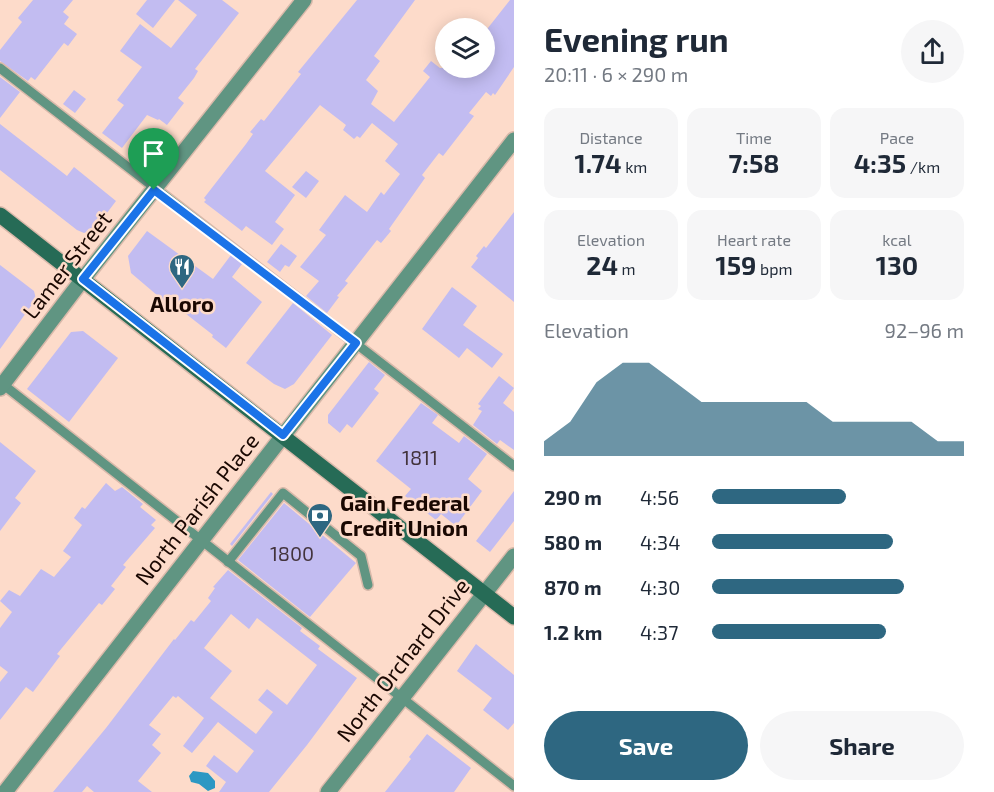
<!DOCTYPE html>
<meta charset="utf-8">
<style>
body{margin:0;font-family:"Exo 2",sans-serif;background:#f6f6f7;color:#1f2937;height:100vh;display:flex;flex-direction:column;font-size:22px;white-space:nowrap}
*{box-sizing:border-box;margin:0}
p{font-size:20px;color:#747a83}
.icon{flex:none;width:33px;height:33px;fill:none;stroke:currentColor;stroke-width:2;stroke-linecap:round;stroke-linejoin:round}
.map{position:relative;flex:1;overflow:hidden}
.panel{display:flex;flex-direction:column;background:#fff;width:480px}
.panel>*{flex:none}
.controls{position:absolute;left:435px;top:18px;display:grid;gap:12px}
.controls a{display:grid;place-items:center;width:60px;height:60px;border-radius:50%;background:#fff;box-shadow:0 3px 15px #0003;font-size:30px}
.pin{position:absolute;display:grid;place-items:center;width:51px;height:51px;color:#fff;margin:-62px -26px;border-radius:50% 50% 50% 0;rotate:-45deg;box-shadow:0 0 6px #0007}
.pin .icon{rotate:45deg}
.round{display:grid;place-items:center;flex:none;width:63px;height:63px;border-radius:32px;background:#f6f6f7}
.overview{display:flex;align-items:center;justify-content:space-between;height:102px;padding:0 30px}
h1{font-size:33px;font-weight:700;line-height:45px}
.figures{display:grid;grid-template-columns:repeat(3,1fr);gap:9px;height:102px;padding:6px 30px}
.figures div{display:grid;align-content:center;border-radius:15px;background:#f6f6f7;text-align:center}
.figures b{font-size:26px;font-weight:700}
.figures small{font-size:16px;font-weight:400}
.figures p{font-size:16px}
.chart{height:168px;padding:12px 30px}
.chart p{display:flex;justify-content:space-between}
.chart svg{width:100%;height:108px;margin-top:6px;fill:#2e6781;opacity:.7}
.cta{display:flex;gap:12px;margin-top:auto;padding:12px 30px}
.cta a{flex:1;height:69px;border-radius:36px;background:#2e6781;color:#fff;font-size:24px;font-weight:700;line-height:69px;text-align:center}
.cta a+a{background:#f6f6f7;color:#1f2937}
ul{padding:0 30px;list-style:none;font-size:20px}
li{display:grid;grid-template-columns:96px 72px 1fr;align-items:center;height:45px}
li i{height:15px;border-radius:8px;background:#2e6781}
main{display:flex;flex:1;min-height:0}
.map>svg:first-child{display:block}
.water{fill:#2c98c3}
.building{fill:#c2bcf1;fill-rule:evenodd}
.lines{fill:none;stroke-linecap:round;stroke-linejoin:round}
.lane-casing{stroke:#d9b9aa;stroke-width:12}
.street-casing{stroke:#d9b9aa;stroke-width:18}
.secondary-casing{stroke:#d9b9aa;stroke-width:18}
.lane{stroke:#609582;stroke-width:9}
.street{stroke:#609582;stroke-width:15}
.secondary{stroke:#266b56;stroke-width:15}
.route-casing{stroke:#fff;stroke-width:12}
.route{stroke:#1a73e8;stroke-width:8}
.labels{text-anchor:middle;stroke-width:5;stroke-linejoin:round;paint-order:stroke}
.number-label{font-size:20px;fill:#43343d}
.street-label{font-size:22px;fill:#190701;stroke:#fddbca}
.poi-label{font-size:22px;font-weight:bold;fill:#190701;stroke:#fddbca}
</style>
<main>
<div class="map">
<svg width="514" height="792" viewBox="0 0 514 792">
<rect width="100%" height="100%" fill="#fddbca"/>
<path class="water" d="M193 771 208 773 215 781V788L208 791 199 784 191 782 189 776Z"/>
<g class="building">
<path d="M33 0H73L63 12 69 17 64 24 77 34 68 46 64 43 35 80 31 77 28 81 0 61V50L22 22 18 18Z"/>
<path d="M147 0H175L153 28 136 14Z"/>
<path d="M178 0H222L239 13 195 69 198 71 194 78 178 98 184 103 167 125 159 119 158 120 147 115 122 148 102 133 124 105 117 100 142 67 120 51 140 24 171 48 197 15Z"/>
<path d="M357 0H415L374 56 380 61 366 80 378 91 371 104 394 122 430 77 423 71 431 61 440 68H484V33L510 0H514V67L495 95 493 93 491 96 486 92 469 113 474 116 443 156 439 153 422 175 425 178 389 229 391 231 381 243 377 240 345 281 348 283 337 296 339 297 327 313 306 296 319 281 300 267 326 235 319 230 345 195 367 212 381 192 384 195 400 174 385 161 398 144 372 123 360 138 357 136 354 139 343 130 346 125 320 105 265 171 295 195 275 222 284 229 272 245 246 226 242 231 204 202 206 200 204 198 246 144 253 134 250 132 261 119 264 121 301 74 298 72Z"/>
<path d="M0 77 20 92 0 118Z"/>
<path d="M74 90 86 99 75 113 63 104Z"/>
<path d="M0 124 67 176 74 167 116 201 94 230 84 233 77 230 0 170Z"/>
<path d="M306 171 319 181 306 198 292 187Z"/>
<path d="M514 212V302L471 267 478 258 476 256 484 246 486 248Z"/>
<path d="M147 231 213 279 231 255 242 264 232 277 262 302 226 348 212 337 213 335 181 310 178 313 131 273 128 256Z"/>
<path d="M281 244 297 256 289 267 285 265 280 272 267 262Z"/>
<path d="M0 265 34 291 36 299 0 349Z"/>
<path d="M452 287 477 306 463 325 503 354 492 368 467 348 459 358 422 329Z"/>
<path d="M293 303 332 335 294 384 285 389 274 384 246 363Z"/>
<path d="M83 331 118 358 69 422 27 389 71 332Z"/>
<path d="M369 362 385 375 374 389 379 393 352 428 347 424 340 433 328 423V415Z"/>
<path d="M499 376 514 388 503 403 514 412V450L500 440 497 444 473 425 482 411 478 409 481 406 478 404Z"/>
<path d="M421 403 438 415 432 423 459 443 464 436 487 454 468 479 482 491 456 526 441 514 436 520 405 496 411 489 376 461Z"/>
<path d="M0 442 36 471 15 498 21 503 0 531Z"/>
<path d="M106 483 115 491 122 487 143 504 140 507 156 520 151 525 155 528 123 565 126 567 111 586 115 589 102 605 99 603 57 654 60 656 33 692 26 687 0 720V682L8 672 0 666V628L12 612 0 601 9 590 20 596 41 569 54 577 71 557 63 551 82 525 74 518 82 507 85 509Z"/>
<path d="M514 491V521L490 552 476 541Z"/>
<path d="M271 492 273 494 232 546 230 544Z"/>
<path d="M284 503 356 563 310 617 238 560Z"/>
<path d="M228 570 302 628 300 631 320 646 318 649 357 678 307 745 269 792H219L226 782 206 766 214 755 237 773 254 751 218 722 192 753 183 746 204 718 178 696 176 698 173 696 149 725 161 734 152 745 161 753 138 781 152 792H94L87 786 82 792H53L106 728 174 639 175 640 191 620 194 622 211 601 208 598 215 588 213 587ZM231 614 249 629 257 618 317 665 287 705 267 689 258 700 273 712 256 734 210 698 232 671 204 648Z"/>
<path d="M476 644 514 675V723L508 730 483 710 492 698 457 671Z"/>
<path d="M427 734 471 768 454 792H385L411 759 409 757Z"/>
</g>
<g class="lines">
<defs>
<g id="lane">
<path d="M0 68 514 466"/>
<path d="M0 382 514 786"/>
<path d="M228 562 283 493 361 556 368 585"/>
</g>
<g id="street">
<path d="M0 388 83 279 304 0"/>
<path d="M5 792 514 140"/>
<path d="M328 792 514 556"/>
</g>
<path id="secondary" d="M0 215 514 617"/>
</defs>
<use href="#lane" class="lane-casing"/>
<use href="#street" class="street-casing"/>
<use href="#secondary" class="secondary-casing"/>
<use href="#lane" class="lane"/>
<use href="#street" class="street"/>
<use href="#secondary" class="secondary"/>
</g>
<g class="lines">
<defs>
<path id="route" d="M154 190 356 343 283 435 83 279Z"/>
</defs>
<use href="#route" class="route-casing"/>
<use href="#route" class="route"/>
</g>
<defs>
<symbol id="restaurant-pin" viewBox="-11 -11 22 30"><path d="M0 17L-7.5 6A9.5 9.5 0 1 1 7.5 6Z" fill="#2e6781" stroke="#fddbca"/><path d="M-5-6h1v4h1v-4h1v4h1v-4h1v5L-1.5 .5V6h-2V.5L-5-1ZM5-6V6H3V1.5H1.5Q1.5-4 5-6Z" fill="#fff"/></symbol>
<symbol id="bank-pin" viewBox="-11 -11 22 30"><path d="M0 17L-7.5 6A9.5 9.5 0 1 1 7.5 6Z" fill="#2e6781" stroke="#fddbca"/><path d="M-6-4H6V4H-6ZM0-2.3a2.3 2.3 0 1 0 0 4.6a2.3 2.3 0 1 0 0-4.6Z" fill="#fff"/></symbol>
</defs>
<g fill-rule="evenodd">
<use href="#restaurant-pin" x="167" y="252" width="30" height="40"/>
<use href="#bank-pin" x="305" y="501" width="30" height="40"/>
</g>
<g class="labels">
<g class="number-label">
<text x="420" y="465">1811</text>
<text x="292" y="561">1800</text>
</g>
<g class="street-label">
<text transform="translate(67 265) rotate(-52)" y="8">Lamer Street</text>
<text transform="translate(197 509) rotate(-52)" y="8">North Parish Place</text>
<text transform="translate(403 660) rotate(-52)" y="8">North Orchard Drive</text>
</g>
<g class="poi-label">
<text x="182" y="312">Alloro</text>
<text x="340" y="511" text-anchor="start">Gain Federal<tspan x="340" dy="25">Credit Union</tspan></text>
</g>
</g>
</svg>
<div class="controls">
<a><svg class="icon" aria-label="layers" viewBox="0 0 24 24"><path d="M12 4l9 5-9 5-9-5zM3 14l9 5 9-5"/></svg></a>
</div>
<div class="pin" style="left:154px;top:190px;background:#1e9e55"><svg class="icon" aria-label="arrive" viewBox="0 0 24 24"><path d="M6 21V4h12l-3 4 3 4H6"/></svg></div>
</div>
<section class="panel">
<div class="overview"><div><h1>Evening run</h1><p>20:11 · 6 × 290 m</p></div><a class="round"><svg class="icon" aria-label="share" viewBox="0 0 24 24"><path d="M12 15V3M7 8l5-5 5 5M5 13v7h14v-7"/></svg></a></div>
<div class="figures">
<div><p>Distance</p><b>1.74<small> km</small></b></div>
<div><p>Time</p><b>7:58</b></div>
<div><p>Pace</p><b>4:35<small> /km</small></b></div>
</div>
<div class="figures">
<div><p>Elevation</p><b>24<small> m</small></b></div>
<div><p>Heart rate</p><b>159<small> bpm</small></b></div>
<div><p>kcal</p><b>130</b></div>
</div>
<div class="chart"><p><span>Elevation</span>92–96 m</p>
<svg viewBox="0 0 160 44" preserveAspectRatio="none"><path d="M0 44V38L10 30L20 14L30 6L40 6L50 14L60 22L70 22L80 22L90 22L100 22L110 30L120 30L130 30L140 30L150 38L160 38V44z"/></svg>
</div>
<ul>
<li><b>290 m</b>4:56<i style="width:53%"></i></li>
<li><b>580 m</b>4:34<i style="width:72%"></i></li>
<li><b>870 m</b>4:30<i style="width:76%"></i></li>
<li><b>1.2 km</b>4:37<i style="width:69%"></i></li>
</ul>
<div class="cta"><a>Save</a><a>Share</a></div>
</section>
</main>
